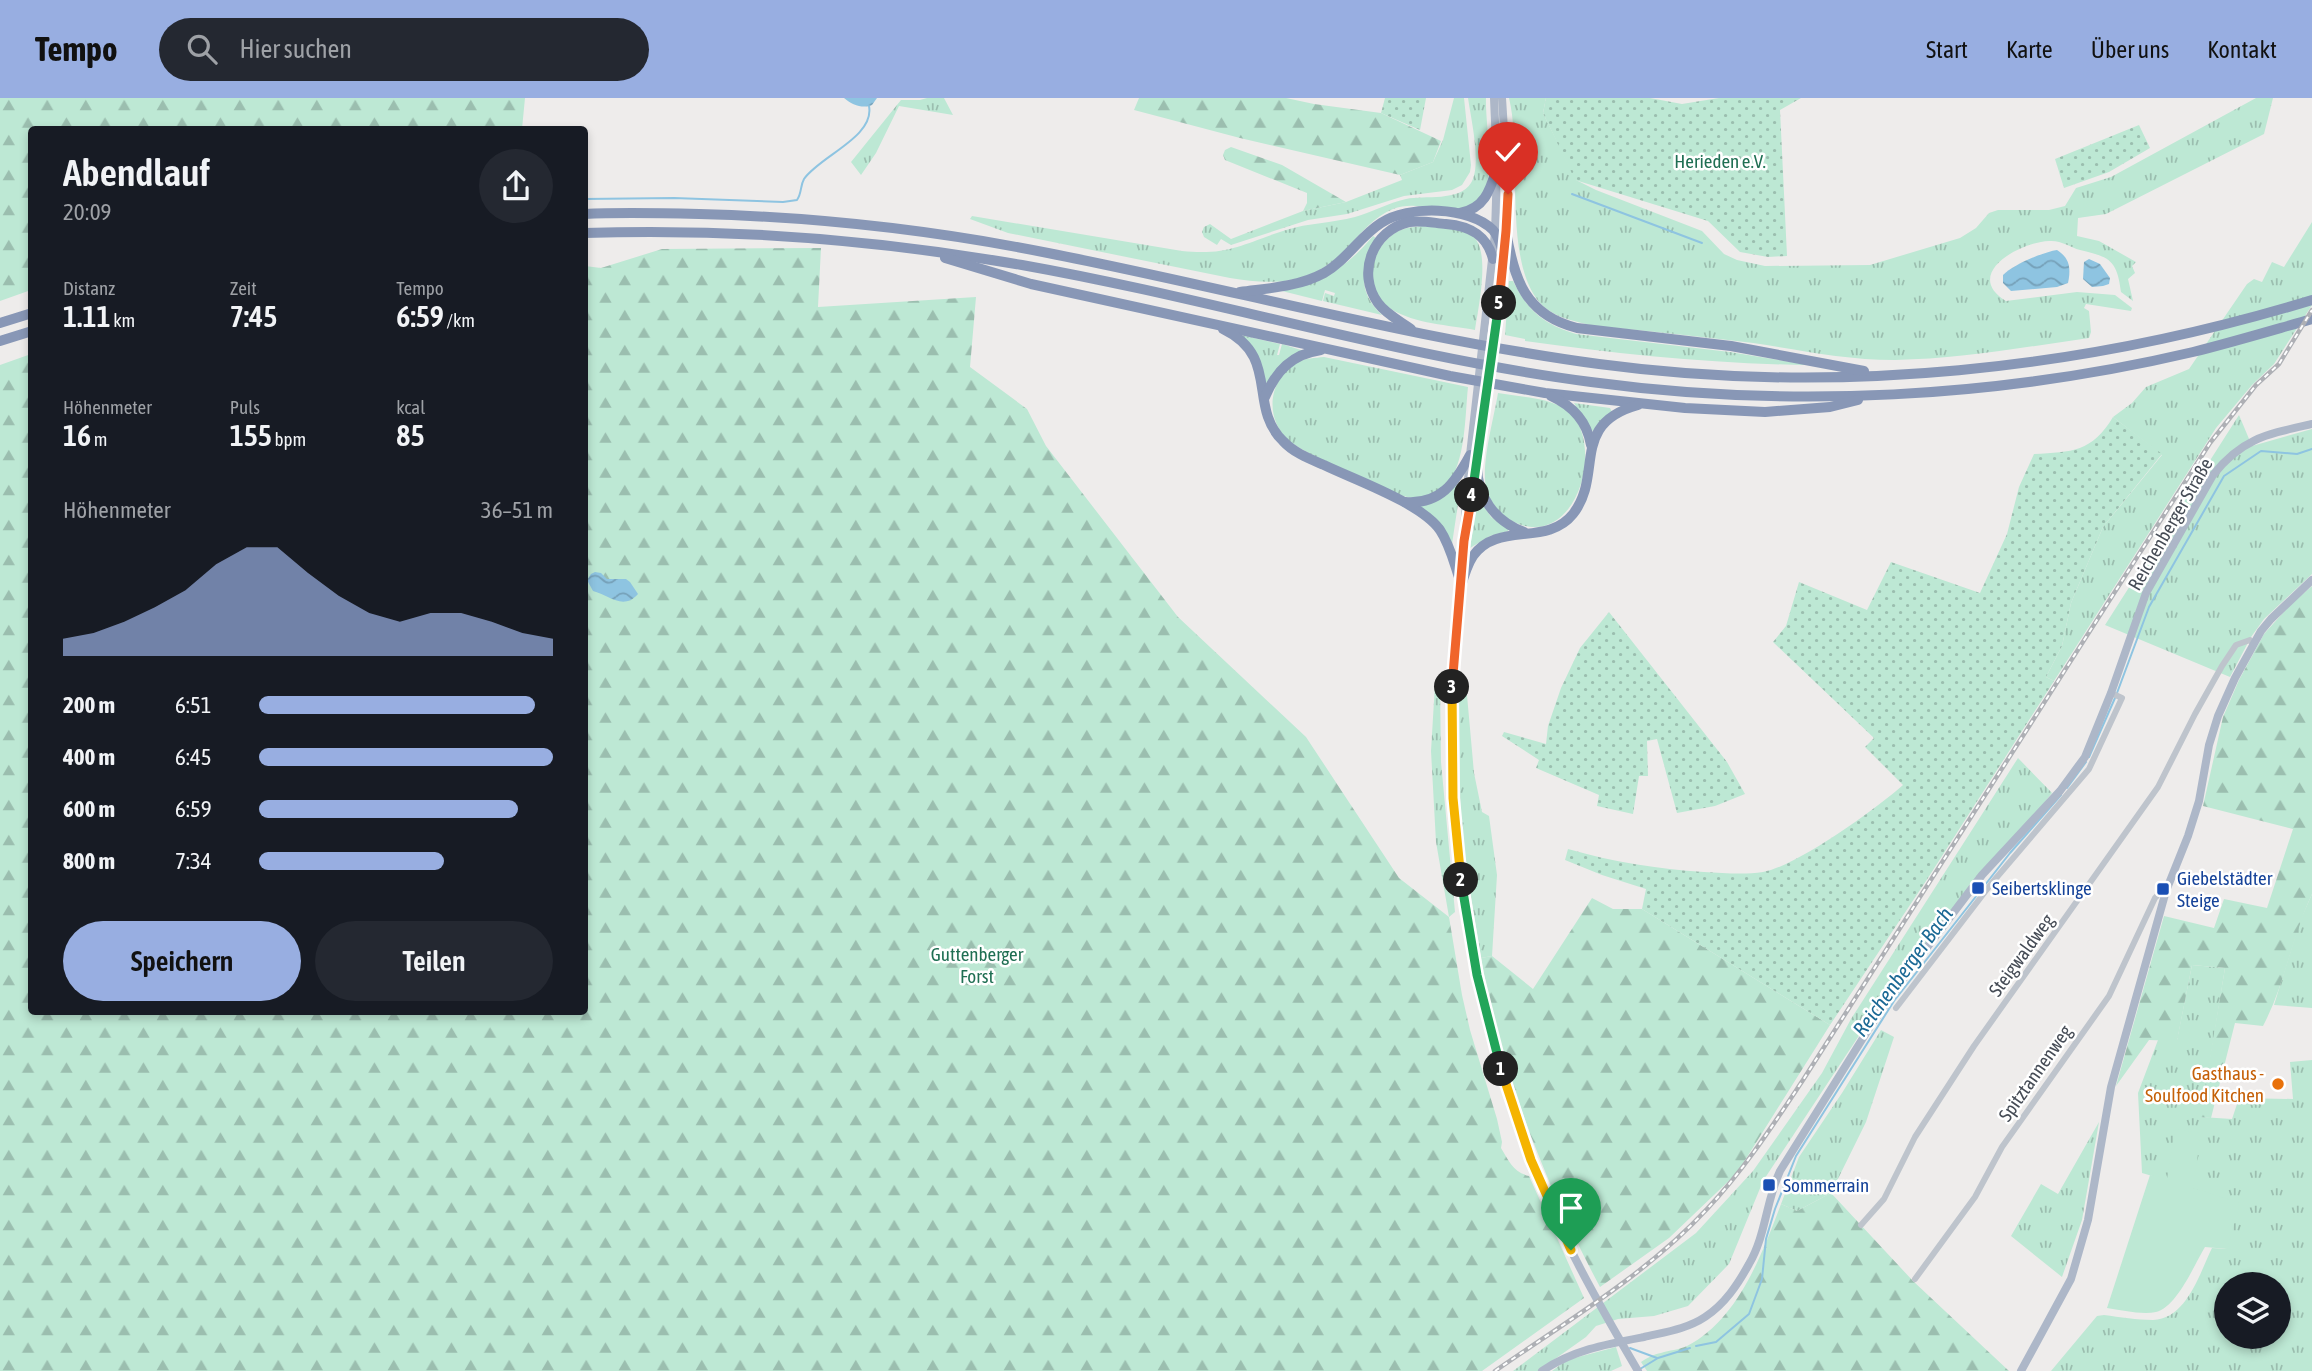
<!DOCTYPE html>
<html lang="de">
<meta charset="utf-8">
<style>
body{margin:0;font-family:"Asap Condensed",sans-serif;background:#242831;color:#f1f3f6;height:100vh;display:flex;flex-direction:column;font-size:26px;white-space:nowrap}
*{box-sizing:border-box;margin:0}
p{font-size:23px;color:#9ea1a6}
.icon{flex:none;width:38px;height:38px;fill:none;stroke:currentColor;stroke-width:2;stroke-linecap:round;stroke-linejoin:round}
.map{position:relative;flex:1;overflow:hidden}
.sheet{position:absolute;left:28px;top:28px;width:560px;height:889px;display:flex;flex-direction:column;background:#171b24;border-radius:7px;box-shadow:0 4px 10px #0003}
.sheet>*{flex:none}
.tools{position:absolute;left:2214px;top:1174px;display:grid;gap:14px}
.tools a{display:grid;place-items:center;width:77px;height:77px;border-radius:50%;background:#171b24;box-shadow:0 4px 10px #0003;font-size:35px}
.pin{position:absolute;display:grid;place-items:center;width:60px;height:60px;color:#fff;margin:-72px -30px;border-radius:50% 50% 50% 0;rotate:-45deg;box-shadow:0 0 7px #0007}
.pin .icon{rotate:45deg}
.km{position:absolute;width:35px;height:35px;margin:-18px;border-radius:50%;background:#222;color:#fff;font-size:19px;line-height:35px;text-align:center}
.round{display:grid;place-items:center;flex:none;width:74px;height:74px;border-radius:37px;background:#242831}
.head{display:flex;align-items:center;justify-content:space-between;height:119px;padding:0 35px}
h1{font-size:38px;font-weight:600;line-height:52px}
.metrics{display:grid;grid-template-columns:repeat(3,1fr);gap:10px;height:119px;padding:7px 35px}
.metrics div{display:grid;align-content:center}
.metrics b{font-size:30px;font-weight:600}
.metrics small{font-size:19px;font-weight:400}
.metrics p{font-size:19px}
.chart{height:196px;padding:14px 35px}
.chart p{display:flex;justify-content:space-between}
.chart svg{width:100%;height:126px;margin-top:7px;fill:#98aee1;opacity:.7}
.primary-button{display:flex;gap:14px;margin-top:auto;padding:14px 35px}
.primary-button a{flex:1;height:80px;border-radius:42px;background:#98aee1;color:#111;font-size:28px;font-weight:600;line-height:80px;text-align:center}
.primary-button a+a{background:#242831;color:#f1f3f6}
ul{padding:0 35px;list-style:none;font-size:23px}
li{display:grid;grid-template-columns:112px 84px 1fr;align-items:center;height:52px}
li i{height:18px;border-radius:9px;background:#98aee1}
header{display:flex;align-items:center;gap:42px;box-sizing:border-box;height:98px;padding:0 35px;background:#98aee1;color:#111}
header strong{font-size:33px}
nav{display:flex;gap:38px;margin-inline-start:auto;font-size:24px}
.search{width:490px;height:63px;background:#242831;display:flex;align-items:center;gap:18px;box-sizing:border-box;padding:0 24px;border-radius:38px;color:#9ea1a6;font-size:26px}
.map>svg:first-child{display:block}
.grass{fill:url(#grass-tufts);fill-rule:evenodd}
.forest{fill:url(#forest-firs)}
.garden{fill:url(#garden-dots)}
.pitch{fill:#bde8d4}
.water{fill:url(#water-waves)}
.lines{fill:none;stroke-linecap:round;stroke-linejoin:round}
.stream{stroke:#8ec4e1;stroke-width:2}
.minor{stroke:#bec4cc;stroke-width:6}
.major{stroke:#adb7c8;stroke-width:8}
.highway{stroke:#8897b6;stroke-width:10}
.rail-casing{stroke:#aeb0b5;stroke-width:4.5}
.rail{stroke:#fff;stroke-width:2;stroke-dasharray:5;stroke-linecap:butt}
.split-1-casing{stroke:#fff;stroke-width:14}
.split-2-casing{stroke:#fff;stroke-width:14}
.split-3-casing{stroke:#fff;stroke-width:14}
.split-4-casing{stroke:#fff;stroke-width:14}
.split-5-casing{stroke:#fff;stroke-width:14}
.split-6-casing{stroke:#fff;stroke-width:14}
.split-1{stroke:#f5b400;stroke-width:9}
.split-2{stroke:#22a559;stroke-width:9}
.split-3{stroke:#f5b400;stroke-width:9}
.split-4{stroke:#f0652b;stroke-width:9}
.split-5{stroke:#22a559;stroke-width:9}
.split-6{stroke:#f0652b;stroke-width:9}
.transit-dot{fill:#1a4fb4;stroke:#fff;stroke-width:2.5}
.food-dot{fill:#e8710a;stroke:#fff;stroke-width:2.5}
.labels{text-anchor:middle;stroke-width:5;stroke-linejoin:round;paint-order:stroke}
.park-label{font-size:19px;fill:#1f6f53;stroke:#fff}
.street-label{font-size:19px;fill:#464c56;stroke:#fff}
.transit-label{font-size:19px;fill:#164399;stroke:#fff;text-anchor:start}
.food-label{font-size:19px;fill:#c56008;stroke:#fff;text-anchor:end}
.water-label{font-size:21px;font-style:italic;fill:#1b6995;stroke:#fff}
</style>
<header>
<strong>Tempo</strong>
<div class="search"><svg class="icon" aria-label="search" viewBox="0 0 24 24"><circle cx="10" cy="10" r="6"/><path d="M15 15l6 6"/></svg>Hier suchen</div>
<nav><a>Start</a><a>Karte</a><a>Über uns</a><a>Kontakt</a></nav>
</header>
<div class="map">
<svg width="2312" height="1273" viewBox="0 0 2312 1273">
<defs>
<pattern id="grass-tufts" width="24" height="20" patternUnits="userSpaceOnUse" patternTransform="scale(1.75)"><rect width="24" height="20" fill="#bde8d4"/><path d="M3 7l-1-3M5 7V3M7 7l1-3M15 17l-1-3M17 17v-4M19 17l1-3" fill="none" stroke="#9bbeaf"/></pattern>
<pattern id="forest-firs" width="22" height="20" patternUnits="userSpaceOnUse" patternTransform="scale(1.75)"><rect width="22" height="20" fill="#bde8d4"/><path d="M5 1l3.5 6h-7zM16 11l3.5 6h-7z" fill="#9bbeaf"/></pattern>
<pattern id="garden-dots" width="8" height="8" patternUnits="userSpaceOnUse" patternTransform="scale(1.75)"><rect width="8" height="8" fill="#bde8d4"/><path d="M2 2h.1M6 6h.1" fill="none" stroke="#9bbeaf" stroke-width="1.8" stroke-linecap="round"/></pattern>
<pattern id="water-waves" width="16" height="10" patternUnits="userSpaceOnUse" patternTransform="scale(1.75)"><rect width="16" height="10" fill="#8ec4e1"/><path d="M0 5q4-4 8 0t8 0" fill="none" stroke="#76a1b9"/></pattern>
</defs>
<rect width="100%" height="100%" fill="#eeeceb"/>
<g class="grass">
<path d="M927 0H944L953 17 899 8 876 55 861 77 851 64 901 2H920Z"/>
<path d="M1454 0H1464L1471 67 1470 74 1462 87 1452 92 1404 98 1347 116 1308 122 1231 147 1221 141 1217 147 1204 139 1202 134 1204 129 1210 126 1231 141 1303 113 1346 104 1402 82 1400 77 1433 64 1443 42Z"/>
<path d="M1468 0H1486C1485 23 1495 77 1483 96 1464 126 1421 99 1393 111 1374 119 1361 135 1348 149 1314 186 1276 188 1230 180L1008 135 970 121 972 118 1182 153C1229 158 1244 145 1286 132 1308 125 1332 125 1355 119 1372 114 1388 105 1406 101 1425 97 1459 104 1471 85 1482 67 1471 21 1468 0Z"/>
<path d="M1509 0H1546L1543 15 1576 82 1596 92 1702 133 1724 156 1737 162 1765 168 1870 167 1960 140 1976 130 1989 115 1998 112H2049L2065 108 2076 90 2111 79 2256 0H2273L2264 36 2106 116 2078 120 2077 138 2099 143 2136 164 2132 168 2135 175 2128 181 2133 203 2121 194C2117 162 2110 159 2080 152 2070 149 2061 142 2049 143 2020 144 1962 176 2006 203L2077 194 2115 197 2132 210 2131 213 2086 206 2084 210 2089 213 2091 234 2089 240C2025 249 1960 261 1895 262 1845 262 1801 252 1753 245 1714 240 1675 236 1637 232 1616 230 1594 229 1574 223 1562 220 1550 215 1541 206 1502 164 1523 57 1509 0Z"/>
<path d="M2312 124V207L2274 266 2252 287 2216 330 2054 583 2046 579 2062 548 2071 505 2103 429 2162 357 2113 319 2132 305 2146 289 2189 271 2247 186 2254 181 2262 184 2272 164 2284 169Z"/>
<path d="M1422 128C1438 130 1457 129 1471 137 1492 149 1478 211 1475 232 1449 227 1415 226 1391 211 1361 191 1370 145 1401 132 1408 129 1415 129 1422 128Z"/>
<path d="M1373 138 1376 140C1363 170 1355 191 1382 217L1323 203 1325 195 1334 198 1335 195 1325 192 1322 203 1282 193C1323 184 1346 170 1373 138Z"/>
<path d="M1509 183H1513C1528 213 1543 226 1576 236L1730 254 1809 267C1713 266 1619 256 1525 243V241L1505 237Z"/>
<path d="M1241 237 1280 246 1277 257H1279L1282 246 1304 253 1266 285 1250 247Z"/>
<path d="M1324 259 1468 289C1465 316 1466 367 1446 387 1438 395 1424 400 1412 400 1396 399 1300 354 1287 341 1264 318 1269 280 1298 264 1305 260 1315 260 1324 259Z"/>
<path d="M1498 295C1519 299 1547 299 1565 311 1609 340 1577 459 1510 422 1499 416 1489 403 1486 390 1481 365 1494 320 1498 295Z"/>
<path d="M1574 305 1610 310 1612 314 1595 332 1591 333Z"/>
<path d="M2239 317 2252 348 2312 331V476L2264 521 2251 539 2230 579 2105 527Z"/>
<path d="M1459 385 1461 386 1452 446 1414 408 1438 402Z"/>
<path d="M1479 401 1491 419 1508 431V433L1490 438 1470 450 1477 402Z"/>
<path d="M1435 586H1440L1441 664 1455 814 1449 819 1436 744 1431 653Z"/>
<path d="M1458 586H1466L1474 675 1482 714 1489 718 1497 777 1492 858 1481 860 1461 737Z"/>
<path d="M2018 660 2052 695 1866 927 1763 1083 1729 1166 1688 1208 1654 1218 1618 1221 1596 1228 1586 1239 1538 1273H1513L1696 1135 1753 1073 1822 975 1851 921Z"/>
<path d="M2312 796V910L2274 907 2300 823Z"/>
<path d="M2192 867 2225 870 2201 1019 2232 1021 2239 1000 2293 1001 2290 964 2312 962V1273H2051L2097 1218 2104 1217C2120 1219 2137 1222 2153 1222 2187 1221 2200 1174 2212 1150L2227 1151 2193 1090 2142 1075 2138 995 2158 942H2177ZM2226 1186H2278V1239H2226Z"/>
<path d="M1881 932 1894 939 1866 1024 1831 1095 1797 1113 1781 1106 1799 1059 1842 995Z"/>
<path d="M2099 1024 2082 1122 2062 1179 2011 1138 2041 1086 2058 1096Z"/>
<path d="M1616 1249 1622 1268 1611 1273H1552L1567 1262Z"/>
</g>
<g class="forest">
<path d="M0 0H525L522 31 32 32 31 192 0 203Z"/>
<path d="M1139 0H1286L1314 6 1381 15 1441 43 1433 64 1400 77 1240 40 1134 12Z"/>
<path d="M1231 49 1282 67 1346 104 1303 113 1307 105V95L1225 62 1223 57 1225 52Z"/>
<path d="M821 150 818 209 976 199 970 269 1027 311 1046 348 1178 519 1306 639 1399 780 1449 819 1462 897 1470 932 1497 1021 1502 1044 1501 1050C1509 1063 1513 1074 1529 1078L1584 1200 1482 1273H0V267L31 256 32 914H584L585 168 601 170 662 151Z"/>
<path d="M2312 488V796C2292 839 2285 886 2263 928L2235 925 2211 1020 2200 1019 2225 870 2192 867 2177 943 2149 942 2116 988 2164 818 2214 830 2224 801 2267 810 2293 731 2203 708 2223 619 2239 582 2264 536 2291 506Z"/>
<path d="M1592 800 1613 811H1642L1830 927 1737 1075 1669 1140 1600 1189C1545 1086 1502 976 1481 860L1492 858 1533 891Z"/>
<path d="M1831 1095 1913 1183 2009 1273H1647L1641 1264C1647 1260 1654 1256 1661 1255 1669 1252 1679 1252 1687 1248 1738 1222 1762 1156 1781 1106L1797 1113Z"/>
</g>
<g class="garden">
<path d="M1385 0H1426L1420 32 1381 15Z"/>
<path d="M1546 0H1650L1682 6 1719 0H1801L1780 12 1787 158 1768 159 1740 154 1708 123 1575 82 1543 15Z"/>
<path d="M2139 27 2150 50 2109 74 2064 90 2055 61Z"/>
<path d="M2113 319 2162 356 2103 429 2071 505 2062 548 2046 579 2054 583 1926 783 1830 927 1642 811 1646 791 1602 777 1565 762 1568 751C1613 764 1658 771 1704 774 1724 775 1744 777 1763 774 1797 768 1876 711 1903 687L1865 649 1874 640 1773 544 1786 528 1799 484 1867 512 1891 464 1980 495 2007 436 2019 389 2034 356C2072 354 2092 354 2113 319Z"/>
<path d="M1609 514 1727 664 1745 696 1715 708 1677 715 1657 641 1647 643 1648 678H1639L1633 716 1597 708 1599 697 1536 670 1539 662 1502 638 1504 634 1546 646 1548 628 1561 590 1580 550Z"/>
</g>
<path class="pitch" d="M2175 1031 2201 1035 2193 1090 2240 1105 2227 1151 2205 1149C2194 1167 2177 1209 2156 1214 2142 1217 2121 1212 2107 1210L2150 1077 2167 1081Z"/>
<g class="water">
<path d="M844 0H877L872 7C863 11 852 7 844 0Z"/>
<path d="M2057 152C2070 160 2071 171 2068 185L2057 189 2011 193 2003 185V177C2013 167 2043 154 2057 152Z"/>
<path d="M2089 161 2100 166 2110 180 2109 186 2103 188 2092 189 2083 181 2084 164Z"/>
<path d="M595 474 601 475 607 481H626L630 484 638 496C623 513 609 497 593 493L587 482 591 476Z"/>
</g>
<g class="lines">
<g class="stream">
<path d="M1572 96 1702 145"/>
<path d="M584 101 674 100 783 104 797 102C802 95 800 88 804 81 820 58 875 39 869 8"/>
<path d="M2117 595 2149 509 2224 378 2261 353 2297 356 2312 351"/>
<path d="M2089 659 2115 600"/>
<path d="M2067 690 2086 664"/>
<path d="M1696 1248 1716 1244 1749 1216 1762 1181 1766 1141 1775 1111 1796 1058 1894 903 2010 755 2061 697"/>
<path d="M1630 1250 1657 1260"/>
<path d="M1640 1271 1658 1260 1690 1250"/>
</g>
<g class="minor">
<path d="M1896 910 1991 786 2089 671 2122 600 2111 595"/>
<path d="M1861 1127 1884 1101 1915 1039 1974 948 2158 689 2195 616 2222 568 2236 547 2250 542 2253 546"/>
<path d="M1915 1181 1975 1099 2002 1049 2109 898 2155 800 2167 787"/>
</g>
<g class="major">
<path d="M1502 0 1508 96 1506 139"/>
<path d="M1471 402 1487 299 1505 151"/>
<path d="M1460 480 1470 357 1495 135 1497 70 1494 0"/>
<path d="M1459 493C1439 686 1463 878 1531 1060 1558 1135 1598 1205 1638 1273"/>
<path d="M1542 1273C1573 1252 1607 1246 1644 1239 1665 1234 1687 1231 1705 1219 1725 1206 1738 1186 1749 1166 1766 1137 1766 1103 1780 1073L1873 924 1906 877 1982 777 2060 693 2085 659 2111 595 2146 495 2213 377C2242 340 2268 336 2312 326"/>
<path d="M2021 1273 2071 1181 2088 1122 2111 989 2166 793 2188 738 2199 703 2209 647 2218 618 2235 580 2261 533 2271 521 2312 482"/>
</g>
<g class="highway">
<path d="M1460 115C1485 110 1490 92 1497 70"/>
<path d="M584 116C622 114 661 115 699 116 816 119 933 132 1048 155 1232 191 1413 241 1599 266 1837 298 2083 272 2312 202"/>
<path d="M1506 133C1514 181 1525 217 1577 230L1731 248 1864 273"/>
<path d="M584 135C731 130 878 142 1022 167 1213 201 1399 259 1591 284 1791 311 1997 300 2193 254 2233 244 2273 232 2312 221"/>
<path d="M945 160 1031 186 1450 278 1545 295 1685 310 1765 314 1830 309 1858 302"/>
<path d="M1240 194C1269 190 1298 189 1324 175 1347 162 1359 139 1381 125 1408 107 1469 108 1493 132 1499 139 1501 148 1504 157"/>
<path d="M0 225 32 215"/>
<path d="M1223 231C1281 259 1247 308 1283 343 1294 355 1310 361 1324 367 1355 382 1421 405 1440 432 1450 447 1454 465 1460 482"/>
<path d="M1411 231C1400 223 1386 216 1378 205 1356 175 1373 132 1409 124 1421 122 1434 125 1446 126 1470 128 1487 137 1493 161"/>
<path d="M0 243 32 233"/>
<path d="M1551 298C1573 308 1587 323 1591 347"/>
<path d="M1265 299C1276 273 1292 256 1321 252"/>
<path d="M1477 367C1477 398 1494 423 1524 434"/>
<path d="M1405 404C1440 407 1455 385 1470 357"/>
<path d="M1458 499C1462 486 1465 470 1473 458 1497 423 1547 449 1573 416 1604 377 1569 326 1638 307"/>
</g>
<defs>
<path id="rail" d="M1495 1273C1567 1223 1647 1176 1707 1111 1744 1072 1773 1027 1803 982L2210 345 2256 287 2279 266 2312 212"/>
</defs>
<use href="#rail" class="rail-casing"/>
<use href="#rail" class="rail"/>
</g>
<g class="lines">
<defs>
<path id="split-1" d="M1501 971 1531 1062 1571 1152"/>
<path id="split-2" d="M1461 782 1477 877 1501 971"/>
<path id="split-3" d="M1452 589 1453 700 1461 782"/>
<path id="split-4" d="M1452 589 1464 443 1472 397"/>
<path id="split-5" d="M1472 397 1499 205"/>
<path id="split-6" d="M1499 205 1506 133 1508 96"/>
</defs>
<use href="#split-1" class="split-1-casing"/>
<use href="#split-2" class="split-2-casing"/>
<use href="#split-3" class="split-3-casing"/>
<use href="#split-4" class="split-4-casing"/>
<use href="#split-5" class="split-5-casing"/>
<use href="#split-6" class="split-6-casing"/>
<use href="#split-1" class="split-1"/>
<use href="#split-2" class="split-2"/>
<use href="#split-3" class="split-3"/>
<use href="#split-4" class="split-4"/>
<use href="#split-5" class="split-5"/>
<use href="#split-6" class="split-6"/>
</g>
<g class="transit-dot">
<rect x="1971" y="783" width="14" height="14" rx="3.5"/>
<rect x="2156" y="784" width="14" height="14" rx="3.5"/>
<rect x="1762" y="1080" width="14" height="14" rx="3.5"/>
</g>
<circle class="food-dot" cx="2278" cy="986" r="7"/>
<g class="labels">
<g class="park-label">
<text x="1720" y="70">Herieden e.V.</text>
<text x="977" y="863">Guttenberger<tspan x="977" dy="22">Forst</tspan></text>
</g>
<g class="street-label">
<text transform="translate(2170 426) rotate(-60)" y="7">Reichenberger Straße</text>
<text transform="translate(2021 857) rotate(-54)" y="7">Steigwaldweg</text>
<text transform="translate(2035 975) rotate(-55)" y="7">Spitztannenweg</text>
</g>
<g class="transit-label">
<text x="2177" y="787">Giebelstädter<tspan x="2177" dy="22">Steige</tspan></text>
<text x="1992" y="797">Seibertsklinge</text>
<text x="1783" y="1094">Sommerrain</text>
</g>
<g class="food-label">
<text x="2264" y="982">Gasthaus -<tspan x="2264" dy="22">Soulfood Kitchen</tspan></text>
</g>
<g class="water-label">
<text transform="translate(1903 874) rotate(-54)" y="7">Reichenberger Bach</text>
</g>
</g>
</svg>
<div class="tools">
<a><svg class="icon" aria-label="layers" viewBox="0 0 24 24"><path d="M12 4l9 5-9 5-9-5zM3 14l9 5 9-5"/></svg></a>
</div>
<div class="pin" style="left:1571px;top:1152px;background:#1e9e55"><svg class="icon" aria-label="arrive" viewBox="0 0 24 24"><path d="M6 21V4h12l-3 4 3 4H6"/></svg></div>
<div class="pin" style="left:1508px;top:96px;background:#d93025"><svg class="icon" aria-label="check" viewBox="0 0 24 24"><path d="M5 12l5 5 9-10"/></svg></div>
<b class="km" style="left:1501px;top:971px">1</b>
<b class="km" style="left:1461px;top:782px">2</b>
<b class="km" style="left:1452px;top:589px">3</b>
<b class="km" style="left:1472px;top:397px">4</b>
<b class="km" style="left:1499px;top:205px">5</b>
<section class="sheet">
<div class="head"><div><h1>Abendlauf</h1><p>20:09</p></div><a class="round"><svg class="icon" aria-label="share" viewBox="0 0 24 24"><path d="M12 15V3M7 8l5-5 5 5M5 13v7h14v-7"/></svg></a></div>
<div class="metrics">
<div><p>Distanz</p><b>1.11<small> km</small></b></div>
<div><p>Zeit</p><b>7:45</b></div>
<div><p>Tempo</p><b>6:59<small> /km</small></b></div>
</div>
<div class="metrics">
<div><p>Höhenmeter</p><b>16<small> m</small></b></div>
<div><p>Puls</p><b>155<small> bpm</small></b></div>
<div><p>kcal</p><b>85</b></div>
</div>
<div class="chart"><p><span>Höhenmeter</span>36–51 m</p>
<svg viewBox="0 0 160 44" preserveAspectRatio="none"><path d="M0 44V38L10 36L20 32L30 27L40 21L50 12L60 6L70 6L80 15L90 23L100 29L110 32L120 29L130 29L140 32L150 36L160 38V44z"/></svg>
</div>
<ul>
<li><b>200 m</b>6:51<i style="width:94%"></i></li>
<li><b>400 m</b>6:45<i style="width:100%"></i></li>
<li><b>600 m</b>6:59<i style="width:88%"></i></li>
<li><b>800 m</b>7:34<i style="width:63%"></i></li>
</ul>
<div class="primary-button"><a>Speichern</a><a>Teilen</a></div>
</section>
</div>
